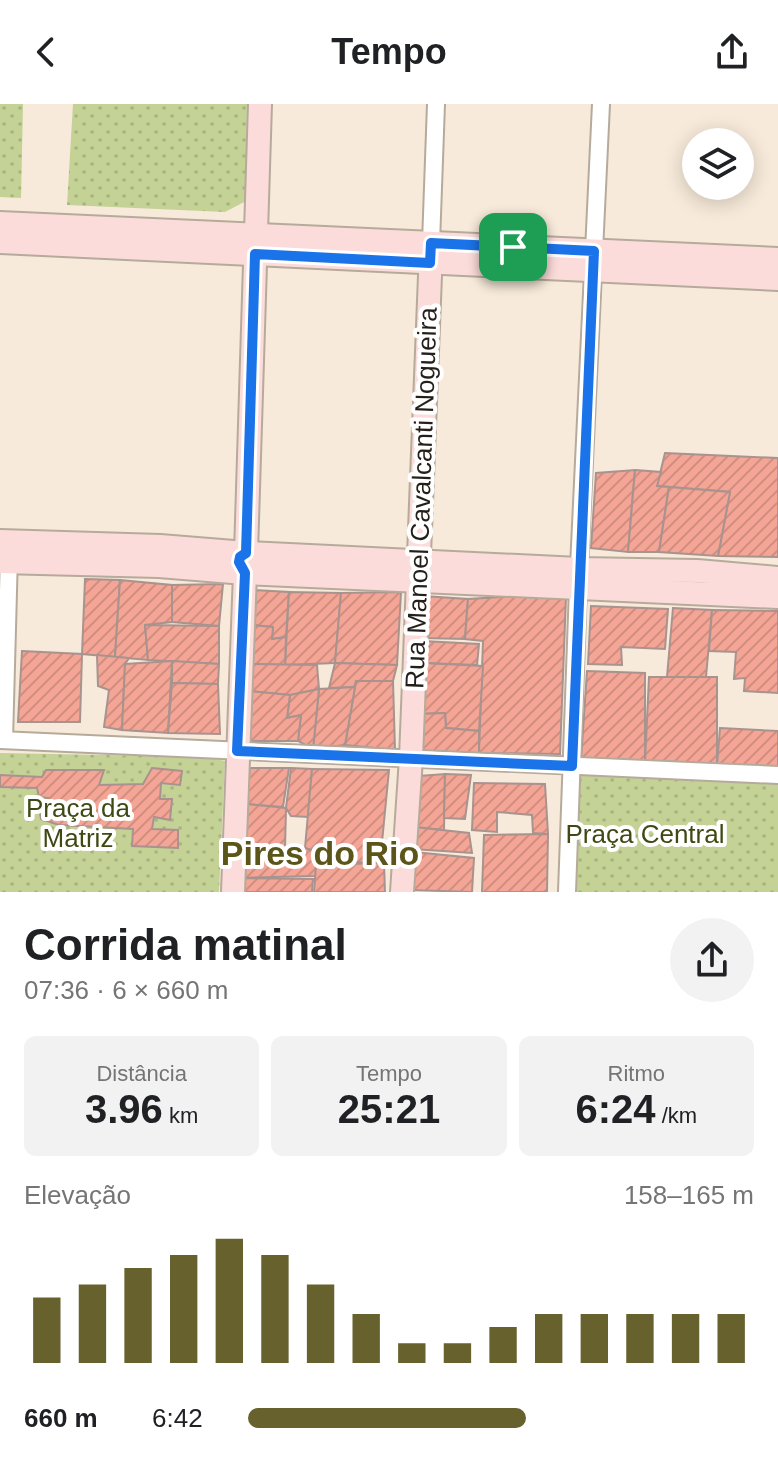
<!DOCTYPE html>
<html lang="pt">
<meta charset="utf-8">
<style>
body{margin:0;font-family:Helvetica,sans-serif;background:#f2f2f2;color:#202124;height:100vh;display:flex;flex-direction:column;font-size:30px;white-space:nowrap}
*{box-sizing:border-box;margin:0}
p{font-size:26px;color:#757577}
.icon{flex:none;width:44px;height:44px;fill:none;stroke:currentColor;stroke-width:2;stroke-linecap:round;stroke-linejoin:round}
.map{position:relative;height:788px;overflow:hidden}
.details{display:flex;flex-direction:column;background:#fff;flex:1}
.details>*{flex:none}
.fabs{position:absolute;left:682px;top:24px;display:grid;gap:16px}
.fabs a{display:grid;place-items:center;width:72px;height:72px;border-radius:50%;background:#fff;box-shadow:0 4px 20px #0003;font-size:40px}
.pin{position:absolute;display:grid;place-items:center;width:68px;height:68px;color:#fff;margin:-34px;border-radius:16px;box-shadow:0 4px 12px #0006}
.round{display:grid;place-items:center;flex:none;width:84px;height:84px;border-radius:42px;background:#f2f2f2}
.headline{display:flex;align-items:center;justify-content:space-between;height:136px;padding:0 24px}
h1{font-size:44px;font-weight:600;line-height:60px}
.figures{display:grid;grid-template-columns:repeat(3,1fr);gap:12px;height:136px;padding:8px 24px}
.figures div{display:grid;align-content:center;border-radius:12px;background:#f2f2f2;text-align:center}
.figures b{font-size:40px;font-weight:600}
.figures small{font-size:22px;font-weight:400}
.figures p{font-size:22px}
.chart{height:224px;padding:16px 24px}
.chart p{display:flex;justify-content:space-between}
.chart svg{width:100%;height:144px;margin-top:8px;stroke:#67612d;stroke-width:6}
ul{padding:0 24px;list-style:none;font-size:26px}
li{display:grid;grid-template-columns:128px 96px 1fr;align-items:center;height:60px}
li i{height:20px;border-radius:10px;background:#67612d}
header{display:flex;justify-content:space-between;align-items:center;height:104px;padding:0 24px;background:#fff;font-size:36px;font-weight:600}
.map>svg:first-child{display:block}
.green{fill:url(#green-dots)}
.building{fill:url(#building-hatch);stroke:#a8938f;stroke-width:2}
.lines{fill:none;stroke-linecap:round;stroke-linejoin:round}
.street-casing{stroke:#b6aa9b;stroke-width:20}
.secondary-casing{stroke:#b6aa9b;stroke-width:26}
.street{stroke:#fff;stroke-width:16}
.secondary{stroke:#fcdcda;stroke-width:22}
.route-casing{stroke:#fff;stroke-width:16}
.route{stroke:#1a73e8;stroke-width:10}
.labels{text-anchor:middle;stroke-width:8;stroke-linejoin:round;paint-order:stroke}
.street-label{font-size:26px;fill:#241f19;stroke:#fff}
.park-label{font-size:26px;fill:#404913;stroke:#fff}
.district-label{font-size:34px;font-weight:bold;fill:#5c5519;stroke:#fff}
</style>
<header><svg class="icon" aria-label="back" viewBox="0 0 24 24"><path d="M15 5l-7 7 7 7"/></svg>Tempo<svg class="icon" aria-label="share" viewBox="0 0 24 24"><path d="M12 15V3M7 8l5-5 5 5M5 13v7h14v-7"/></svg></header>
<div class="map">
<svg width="778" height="788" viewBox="0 0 778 788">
<defs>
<pattern id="green-dots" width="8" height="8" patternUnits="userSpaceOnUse" patternTransform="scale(2)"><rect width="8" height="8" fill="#c4d296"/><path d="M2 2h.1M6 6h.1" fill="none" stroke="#a8b481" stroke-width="1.8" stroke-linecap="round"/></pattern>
<pattern id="building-hatch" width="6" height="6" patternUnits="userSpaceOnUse" patternTransform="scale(2)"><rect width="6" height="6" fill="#f5a595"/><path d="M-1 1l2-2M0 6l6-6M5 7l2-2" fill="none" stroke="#d28e80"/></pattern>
</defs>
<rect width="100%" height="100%" fill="#f7eada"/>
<g class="green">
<path d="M0 0H23L21 94 0 93Z"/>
<path d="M73 0H247L246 97 225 108 67 101Z"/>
<path d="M0 649 208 653 225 657 219 788H0Z"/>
<path d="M577 669 778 678V788H573Z"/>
</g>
<g class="building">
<path d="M665 349 778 354V453L718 452 730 388 657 382Z"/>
<path d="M635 366 628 448 591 444 596 369Z"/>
<path d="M635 366 661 368 657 382 669 383 659 448H628Z"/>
<path d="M669 383 730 388 718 452 659 448Z"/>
<path d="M85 475 120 476 115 553 82 550Z"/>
<path d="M120 476 172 481V518L145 521 148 556 115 553Z"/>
<path d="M223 480 219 522 172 518V481Z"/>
<path d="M254 486 289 488 286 533 272 535 273 523 251 521Z"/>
<path d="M289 488 341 489 335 559 285 561Z"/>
<path d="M401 488 397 561 335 559 341 489Z"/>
<path d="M423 492 468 495 465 535 422 534Z"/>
<path d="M519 492 566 493 560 650 479 649 483 537 465 535 468 495Z"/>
<path d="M591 502 668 505 665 545 621 543 622 561 588 560Z"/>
<path d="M673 504 712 506 706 573H667Z"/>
<path d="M712 506 778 507V589L744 587 745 574 734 575 736 548 709 547Z"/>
<path d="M145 521 219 522V560L148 556Z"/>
<path d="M251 521 273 523 272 535 286 533 285 561 252 560Z"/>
<path d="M423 537 479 540 477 561 423 559Z"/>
<path d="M22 547 82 550 80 618H18Z"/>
<path d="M97 551 129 554 125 560 122 626 104 623 109 586 98 582Z"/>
<path d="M172 557 219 560 218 580 172 579Z"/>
<path d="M172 557 168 629 122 626 125 560Z"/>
<path d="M335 559 397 561 393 577H356L355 583 329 584Z"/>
<path d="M423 559 483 562 479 627 446 624 445 609 418 610Z"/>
<path d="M252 560 317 561 319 585 290 591 249 587Z"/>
<path d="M587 567 645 569V658L581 656Z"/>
<path d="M649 573H717V661L645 658Z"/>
<path d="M356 577H393L395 646 345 641Z"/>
<path d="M172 579 218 580 220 630 168 629Z"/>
<path d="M355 583 345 641 313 645 319 585Z"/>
<path d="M319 585 313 645 298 637 301 611 287 614 290 591Z"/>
<path d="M249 587 290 591 287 614 301 611 298 637H245Z"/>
<path d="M445 609 446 624 479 627V649H417L418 610Z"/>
<path d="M720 624 778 627V664L717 661Z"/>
<path d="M152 664 182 667 180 681 161 679 160 695H172L170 716 154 713 152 725 178 726V744L132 742 133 725 59 721 41 715 39 703 48 694 39 693 37 684 0 683V671L42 673 46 666H104L99 681 143 680Z"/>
<path d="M250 664H289L283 703 246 700Z"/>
<path d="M291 664 312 665 308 713 291 712 286 704Z"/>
<path d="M312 665 389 666 380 759 319 757 318 748 305 744Z"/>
<path d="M445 670 444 726 414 723 419 672Z"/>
<path d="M445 670 471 671 465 715 444 714Z"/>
<path d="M474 679 545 680 548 730 533 729 532 711 497 708V728L472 726Z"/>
<path d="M246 700 286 704 285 744 242 743Z"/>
<path d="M414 723 469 729 472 749 413 745Z"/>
<path d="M548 730 547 788H482L484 731Z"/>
<path d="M242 743 305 744 316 748V772L239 774Z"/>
<path d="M414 748 474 754 472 788 410 786Z"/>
<path d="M384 759 385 788H314L316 761Z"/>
<path d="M239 774 313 775 312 788H238Z"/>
</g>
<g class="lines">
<defs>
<g id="street">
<path d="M431 139 436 0"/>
<path d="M0 636 778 671"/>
<path d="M4 636 9 450"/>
<path d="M567 788 578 484 601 0"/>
</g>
<g id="secondary">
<path d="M0 119 778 155"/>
<path d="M0 138 778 175"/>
<path d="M0 437 160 442 246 449 579 465 697 467 778 474"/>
<path d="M0 458 159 462 245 469 778 493"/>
<path d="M253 460 252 454 246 449 260 0"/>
<path d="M233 788 245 469 239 458"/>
<path d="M402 788 411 654 431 146"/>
</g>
</defs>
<use href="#street" class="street-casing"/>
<use href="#secondary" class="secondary-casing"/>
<use href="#street" class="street"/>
<use href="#secondary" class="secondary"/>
</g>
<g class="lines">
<defs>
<path id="route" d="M431 139 594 147 572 662 237 647 245 469 239 458 240 453 246 449 255 150 430 159Z"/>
</defs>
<use href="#route" class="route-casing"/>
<use href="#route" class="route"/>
</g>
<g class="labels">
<g class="street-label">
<text transform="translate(421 394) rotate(-88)" y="9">Rua Manoel Cavalcanti Nogueira</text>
</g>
<g class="park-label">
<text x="78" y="713">Praça da<tspan x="78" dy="30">Matriz</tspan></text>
<text x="645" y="739">Praça Central</text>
</g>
<g class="district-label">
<text x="320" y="761">Pires do Rio</text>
</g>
</g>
</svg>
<div class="fabs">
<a><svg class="icon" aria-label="layers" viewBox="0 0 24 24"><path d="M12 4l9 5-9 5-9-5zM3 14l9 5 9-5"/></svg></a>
</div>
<div class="pin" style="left:513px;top:143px;background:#1e9e55"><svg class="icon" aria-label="arrive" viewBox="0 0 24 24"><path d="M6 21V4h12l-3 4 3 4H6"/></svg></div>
</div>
<section class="details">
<div class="headline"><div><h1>Corrida matinal</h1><p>07:36 · 6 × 660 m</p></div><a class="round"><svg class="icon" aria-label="share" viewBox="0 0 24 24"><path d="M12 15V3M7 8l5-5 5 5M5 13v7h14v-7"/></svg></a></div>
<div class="figures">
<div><p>Distância</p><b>3.96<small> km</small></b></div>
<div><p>Tempo</p><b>25:21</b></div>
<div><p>Ritmo</p><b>6:24<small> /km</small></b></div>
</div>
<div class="chart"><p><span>Elevação</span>158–165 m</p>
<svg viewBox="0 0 160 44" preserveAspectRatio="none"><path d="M5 44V24M15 44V20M25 44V15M35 44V11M45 44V6M55 44V11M65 44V20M75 44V29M85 44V38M95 44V38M105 44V33M115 44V29M125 44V29M135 44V29M145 44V29M155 44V29"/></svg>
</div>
<ul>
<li><b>660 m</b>6:42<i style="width:55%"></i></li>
</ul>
</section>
